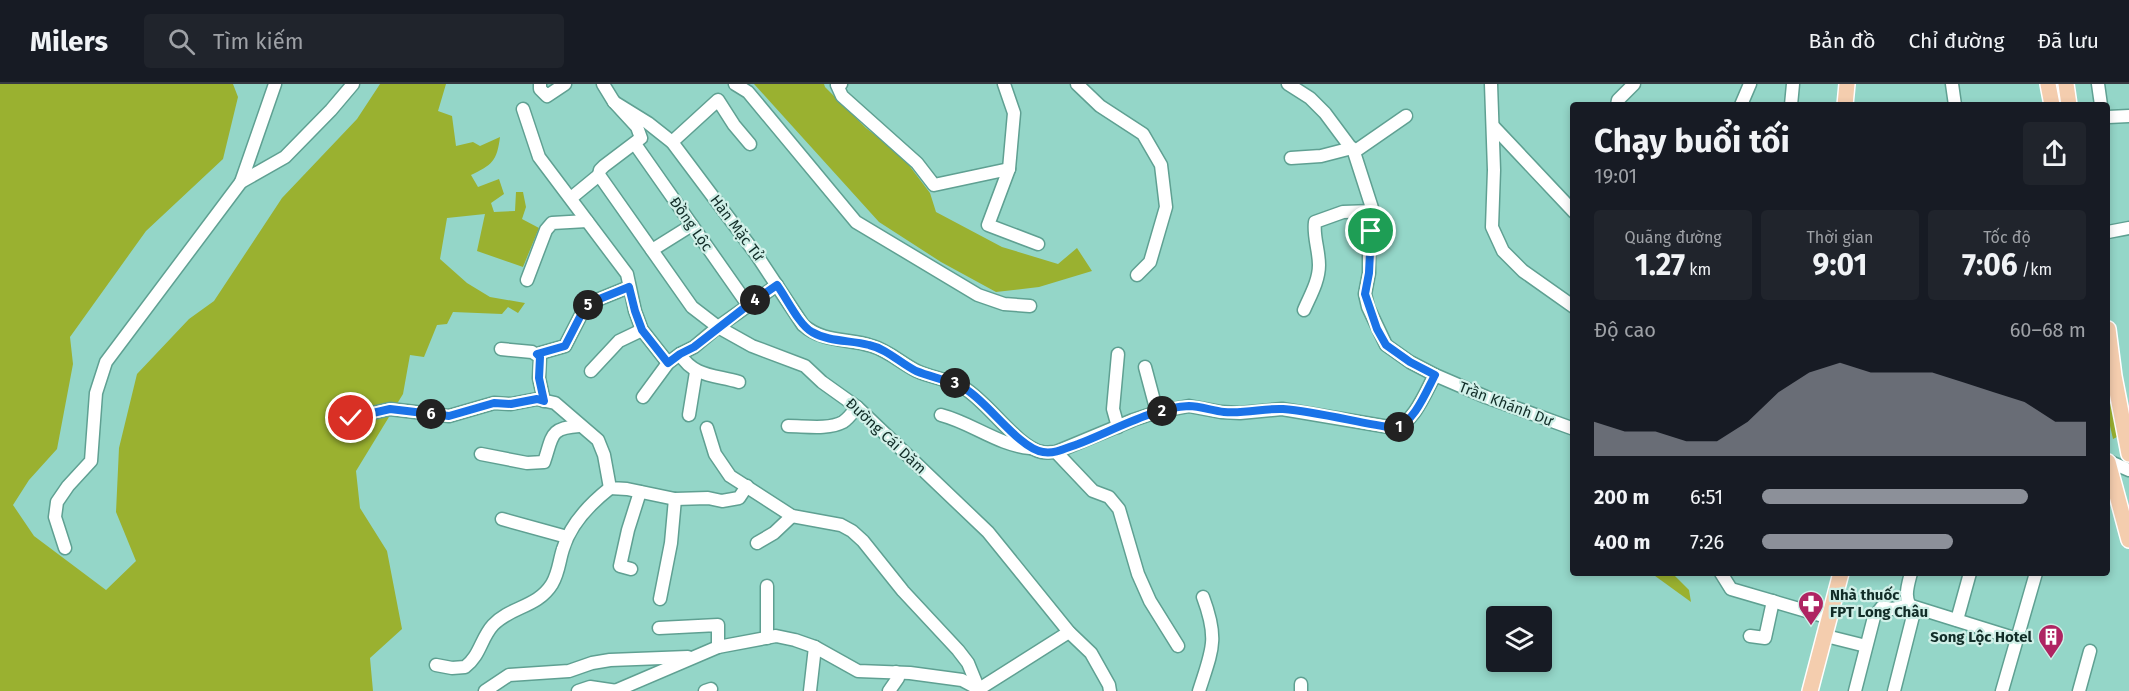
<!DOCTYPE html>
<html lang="vi">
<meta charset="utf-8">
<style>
body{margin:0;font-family:"Fira Sans",sans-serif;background:#20242c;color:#f1f3f6;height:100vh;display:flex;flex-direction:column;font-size:22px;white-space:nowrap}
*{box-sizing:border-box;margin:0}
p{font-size:20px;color:#9ea1a6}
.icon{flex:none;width:33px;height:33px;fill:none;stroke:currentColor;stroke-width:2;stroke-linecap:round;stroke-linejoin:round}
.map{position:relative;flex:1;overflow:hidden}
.side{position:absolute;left:1570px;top:18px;width:540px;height:474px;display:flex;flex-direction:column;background:#171b24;border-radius:6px;box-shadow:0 3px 9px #0003}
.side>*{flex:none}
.fabs{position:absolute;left:1486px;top:522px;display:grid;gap:12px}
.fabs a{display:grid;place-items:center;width:66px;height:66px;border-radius:6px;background:#171b24;box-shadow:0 3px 9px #0003;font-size:30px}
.pin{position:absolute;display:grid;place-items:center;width:51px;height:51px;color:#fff;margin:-26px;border:3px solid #fff;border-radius:50%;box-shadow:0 2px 6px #0007}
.km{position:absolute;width:30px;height:30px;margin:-15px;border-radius:50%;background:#222;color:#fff;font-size:16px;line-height:30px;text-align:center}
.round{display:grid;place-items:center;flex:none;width:63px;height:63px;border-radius:6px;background:#20242c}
.head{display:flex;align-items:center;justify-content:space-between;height:102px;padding:0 24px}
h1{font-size:33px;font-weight:700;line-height:45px}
.metrics{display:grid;grid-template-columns:repeat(3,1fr);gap:9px;height:102px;padding:6px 24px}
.metrics div{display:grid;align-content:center;border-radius:6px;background:#20242c;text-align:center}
.metrics b{font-size:30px;font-weight:700}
.metrics small{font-size:16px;font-weight:400}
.metrics p{font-size:16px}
.chart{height:168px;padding:12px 24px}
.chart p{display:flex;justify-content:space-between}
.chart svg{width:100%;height:108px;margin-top:6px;fill:#8c9099;opacity:.7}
ul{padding:0 24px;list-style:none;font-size:20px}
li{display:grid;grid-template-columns:96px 72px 1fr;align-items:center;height:45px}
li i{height:15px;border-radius:8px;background:#8c9099}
header{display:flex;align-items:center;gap:36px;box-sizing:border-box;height:84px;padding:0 30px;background:#171b24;border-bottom:2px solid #363941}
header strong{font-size:28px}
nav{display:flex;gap:33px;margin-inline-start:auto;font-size:21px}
.search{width:420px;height:54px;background:#20242c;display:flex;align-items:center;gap:15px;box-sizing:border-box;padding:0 21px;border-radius:6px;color:#9ea1a6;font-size:22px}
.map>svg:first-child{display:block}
.green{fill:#9ab130}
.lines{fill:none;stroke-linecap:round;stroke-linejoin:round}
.minor-casing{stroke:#5fa092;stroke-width:15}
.major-casing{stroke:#fff;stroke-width:18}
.minor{stroke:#fff;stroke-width:12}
.major{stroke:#f4cdae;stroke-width:15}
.route-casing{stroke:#fff;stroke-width:12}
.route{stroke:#1a73e8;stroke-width:8}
.labels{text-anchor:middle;stroke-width:4.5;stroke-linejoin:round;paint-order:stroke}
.street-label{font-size:15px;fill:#112c27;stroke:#d0f0e8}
.poi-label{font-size:15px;font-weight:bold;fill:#112c27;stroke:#d0f0e8;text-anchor:start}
</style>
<header>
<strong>Milers</strong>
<div class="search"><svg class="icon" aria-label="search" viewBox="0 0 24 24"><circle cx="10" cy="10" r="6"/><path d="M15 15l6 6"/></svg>Tìm kiếm</div>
<nav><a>Bản đồ</a><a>Chỉ đường</a><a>Đã lưu</a></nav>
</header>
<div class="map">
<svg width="2129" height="607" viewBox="0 0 2129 607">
<rect width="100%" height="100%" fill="#94d6c8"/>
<g class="green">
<path d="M0 0H233L238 13 223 75 146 147 70 253 73 280 57 365 29 396 13 421 34 452 106 506 136 477 116 428 119 364 137 290 189 235 214 217 282 114 357 35 380 0H446L438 27 452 32 456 62 473 58 480 62 500 53C497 77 492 81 471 91L478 103 499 95 504 110 491 119 494 128 515 127 516 108H523L526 123 522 135 539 144 523 183 477 167 485 130 447 134 440 175 467 199 490 213 525 219 518 229 508 223 502 230 453 228 447 240 437 241 424 273 410 271 403 310 356 387 360 424 387 467 402 545 370 574 373 607H0Z"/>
<path d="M754 0H824L825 3 866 44 902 72 930 109 936 128 1002 163 1058 180 1077 164 1092 187 1039 203 996 208 941 178 879 138Z"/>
<path d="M2108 293 2119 352 2113 355 2108 333Z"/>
<path d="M1651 489H1672L1689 506 1691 518Z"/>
</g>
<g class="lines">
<defs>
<g id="minor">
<path d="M540 0V5L547 12 565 0"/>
<path d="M603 0 614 18 637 43 641 54 604 82 600 86 599 91 692 223 718 243 752 262 805 282 822 298 857 323 988 448 1069 548 1091 569 1109 601 1110 607"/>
<path d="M735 0 748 8 856 138 978 211 1004 220 1030 222"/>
<path d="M841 0 837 1 842 12 917 79 934 101 1009 85"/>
<path d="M1004 0 1014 29 1009 85 988 141 1038 160"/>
<path d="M1077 0 1100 22 1143 50 1161 81 1166 123 1150 178 1137 191"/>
<path d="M1288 0 1310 14 1325 29 1354 68 1373 127 1369 164V189L1365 210 1368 223 1386 261 1410 278 1435 291 1486 313 1574 345"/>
<path d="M1491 0 1494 86 1492 143 1503 167 1523 187 1574 223"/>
<path d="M1952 0 1955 21"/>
<path d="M2098 0 2101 21"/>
<path d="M614 18 648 39 672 58 756 170 803 241C824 259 848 254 872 262 889 267 901 279 917 287 932 294 949 295 964 304 988 318 1018 364 1042 368 1046 369 1051 368 1056 368L1133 336 1157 328 1189 322 1221 328 1240 329 1282 325 1395 344C1414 339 1426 307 1435 291"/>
<path d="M1617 21 1618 16 1634 0"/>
<path d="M1741 21 1750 0"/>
<path d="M1791 21 1793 0"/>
<path d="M523 25 539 73 627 190 635 227 642 246 668 279"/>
<path d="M2108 33 2129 32"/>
<path d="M1493 42 1574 128"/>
<path d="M672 58 718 16 734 41 750 60"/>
<path d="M635 60 748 221"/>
<path d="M1354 68 1406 32"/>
<path d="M1291 74 1321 72 1352 64"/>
<path d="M241 98 275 0"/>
<path d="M571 114 599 91"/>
<path d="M2108 148 2129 144"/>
<path d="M652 166 692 141"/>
<path d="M527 196 546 146 552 139 587 137"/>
<path d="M1304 226C1310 212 1319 197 1319 181 1319 166 1313 152 1315 138L1343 128 1373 127"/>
<path d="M501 265 532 268 540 273 539 294 544 317"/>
<path d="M537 270 565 262 584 225 592 218 629 203"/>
<path d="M680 270C693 293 716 291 739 298"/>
<path d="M1118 270 1113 325 1118 343"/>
<path d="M1145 283 1157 328"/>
<path d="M591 287 619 257 642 246"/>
<path d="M643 313 668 279 680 270 694 263 718 243 777 201"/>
<path d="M689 331 696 288"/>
<path d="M941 331C972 339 998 361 1030 364"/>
<path d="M351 334 390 325 449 332 494 319 511 320 537 315 555 319 598 356 604 371 610 404 627 405 675 415 708 414 722 417 739 414 747 402"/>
<path d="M788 342C805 342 828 346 843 338 849 334 853 328 857 323"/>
<path d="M707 344 715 370 730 392 792 432 841 441 852 447 863 457 903 507 958 566 968 579 979 606"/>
<path d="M1056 368 1093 407 1109 413 1119 425 1138 490 1150 517 1178 562"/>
<path d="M481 370 527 379 544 378C553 352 549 344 579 342"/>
<path d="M2108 377 2129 386"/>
<path d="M502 435 567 453"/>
<path d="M757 459 774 449 792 432"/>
<path d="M65 464 55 433 57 418 68 402 91 377 96 309 106 278 241 98 285 73 331 26 353 0"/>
<path d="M631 485 620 482 628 446 640 408"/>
<path d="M1721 489 1731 505 1830 534"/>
<path d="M660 515 671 459 675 415"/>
<path d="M1957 536 1970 489"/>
<path d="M659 544 718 541V563"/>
<path d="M1750 552 1765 554 1773 517"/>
<path d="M1826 552 1866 562"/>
<path d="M767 554V502"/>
<path d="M436 581 452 584 465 583C480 572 481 554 493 541 511 522 537 524 552 500 559 488 559 477 563 465 570 441 591 419 610 404"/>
<path d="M485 607 509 591 569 587 592 579 610 576 688 573"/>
<path d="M578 607 590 603 617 607"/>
<path d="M615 607 718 563 776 552 795 556 815 563 858 587 910 589 962 596 979 605 1069 548"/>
<path d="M705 607 711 605"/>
<path d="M810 607 815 563"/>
<path d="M889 607 898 594 896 588"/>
<path d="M1199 607C1212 566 1219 556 1203 513"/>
<path d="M1301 607V600"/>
<path d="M1855 607 1874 533 1882 523 1892 525 1908 521 2017 555"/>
<path d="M1894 607 1914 528C1903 515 1907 504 1911 489"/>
<path d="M2002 607 2036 489"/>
<path d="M2079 607 2090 567"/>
</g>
<g id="major">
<path d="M2048 0 2052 21"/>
<path d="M2066 0 2069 21"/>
<path d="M1845 21 1847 0"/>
<path d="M2108 245 2114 292 2129 370"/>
<path d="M2108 378 2129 456"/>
<path d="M1810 607 1841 489"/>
</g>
</defs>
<use href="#minor" class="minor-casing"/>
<use href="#major" class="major-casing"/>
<use href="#minor" class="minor"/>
<use href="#major" class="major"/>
</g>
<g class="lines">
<defs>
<path id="route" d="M351 334 390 325 449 332 494 319 511 320 537 315 544 317 539 294 540 273 537 270 565 262 584 225 592 218 629 203 635 227 642 246 668 279 680 270 694 263 748 221 777 201C786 213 799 241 812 248 829 258 850 256 869 261 887 265 900 279 916 287 933 294 951 296 967 306 989 320 1020 365 1043 368 1055 370 1066 364 1078 360 1110 348 1154 323 1189 322 1200 322 1213 327 1224 328 1245 330 1265 324 1283 325 1319 328 1359 339 1395 344 1414 339 1426 308 1435 291L1410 278 1386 261 1377 245 1365 210 1369 189 1371 147"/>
</defs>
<use href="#route" class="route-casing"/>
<use href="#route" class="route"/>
</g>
<defs>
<symbol id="pharmacy-pin" viewBox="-11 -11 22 30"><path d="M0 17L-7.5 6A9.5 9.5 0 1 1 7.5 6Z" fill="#af2462" stroke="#d0f0e8"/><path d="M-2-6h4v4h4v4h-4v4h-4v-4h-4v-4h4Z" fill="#fff"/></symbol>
<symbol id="building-pin" viewBox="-11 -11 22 30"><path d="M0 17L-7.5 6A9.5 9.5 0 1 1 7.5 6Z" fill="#af2462" stroke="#d0f0e8"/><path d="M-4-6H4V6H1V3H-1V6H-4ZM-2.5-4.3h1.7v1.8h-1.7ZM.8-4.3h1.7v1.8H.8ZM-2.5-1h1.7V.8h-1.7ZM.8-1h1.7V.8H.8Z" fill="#fff"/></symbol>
</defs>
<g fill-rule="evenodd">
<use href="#pharmacy-pin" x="1796" y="505" width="30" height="40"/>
<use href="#building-pin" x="2036" y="538" width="30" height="40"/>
</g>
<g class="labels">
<g class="street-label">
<text transform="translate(691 140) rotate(55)" y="5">Đồng Lộc</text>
<text transform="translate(737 144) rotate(53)" y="5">Hàn Mặc Tử</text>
<text transform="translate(1506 320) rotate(21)" y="5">Trần Khánh Dư</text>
<text transform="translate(886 352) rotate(43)" y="5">Đường Cái Dăm</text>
</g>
<g class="poi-label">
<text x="1830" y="516">Nhà thuốc<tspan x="1830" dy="17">FPT Long Châu</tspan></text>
<text x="2032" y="558" text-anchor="end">Song Lộc Hotel</text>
</g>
</g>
</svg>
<div class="fabs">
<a><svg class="icon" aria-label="layers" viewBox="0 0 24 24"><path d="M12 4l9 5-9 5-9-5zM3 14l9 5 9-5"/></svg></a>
</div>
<div class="pin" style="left:1371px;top:147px;background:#1e9e55"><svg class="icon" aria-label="arrive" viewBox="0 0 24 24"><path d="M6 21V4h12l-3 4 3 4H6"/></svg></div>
<div class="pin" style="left:351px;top:334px;background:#d93025"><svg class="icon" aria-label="check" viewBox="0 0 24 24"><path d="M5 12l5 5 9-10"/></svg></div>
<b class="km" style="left:1399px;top:343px">1</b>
<b class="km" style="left:1162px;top:327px">2</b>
<b class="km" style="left:955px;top:299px">3</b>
<b class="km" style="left:755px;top:216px">4</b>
<b class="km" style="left:588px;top:221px">5</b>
<b class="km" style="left:431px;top:330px">6</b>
<section class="side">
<div class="head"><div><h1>Chạy buổi tối</h1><p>19:01</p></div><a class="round"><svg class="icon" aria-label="share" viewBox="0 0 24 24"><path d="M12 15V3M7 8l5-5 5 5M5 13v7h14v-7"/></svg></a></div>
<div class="metrics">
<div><p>Quãng đường</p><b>1.27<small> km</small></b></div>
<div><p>Thời gian</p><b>9:01</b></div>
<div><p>Tốc độ</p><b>7:06<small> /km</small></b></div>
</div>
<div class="chart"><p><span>Độ cao</span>60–68 m</p>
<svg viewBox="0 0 160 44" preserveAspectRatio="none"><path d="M0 44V30L10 34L20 34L30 38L40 38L50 30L60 18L70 10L80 6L90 10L100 10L110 10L120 14L130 18L140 22L150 30L160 30V44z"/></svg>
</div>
<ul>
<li><b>200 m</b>6:51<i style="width:82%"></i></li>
<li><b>400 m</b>7:26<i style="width:59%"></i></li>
</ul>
</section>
</div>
